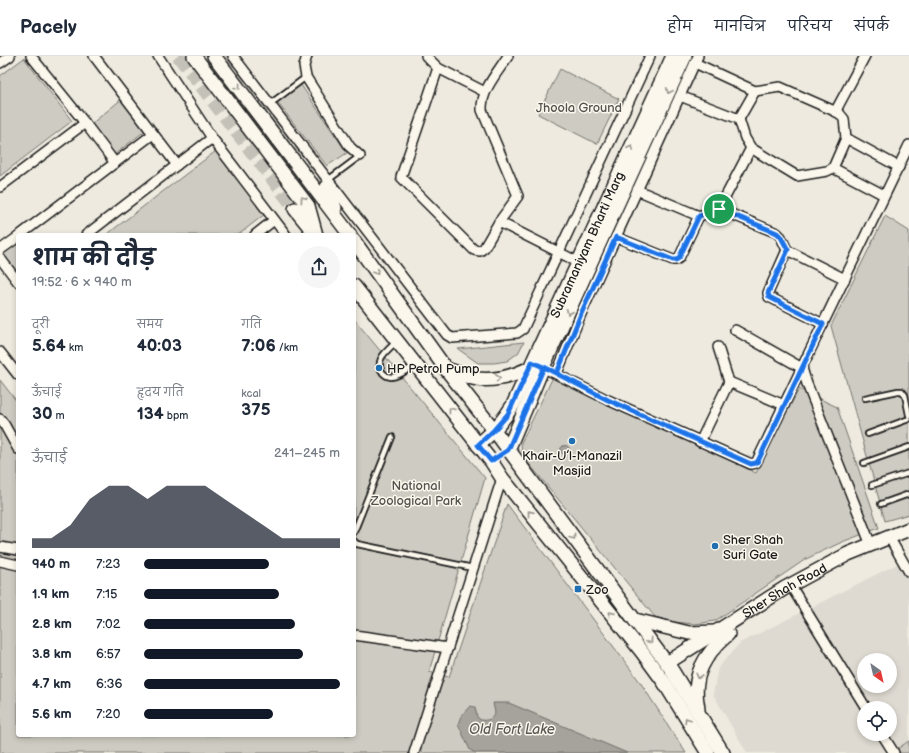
<!DOCTYPE html>
<html lang="hi">
<meta charset="utf-8">
<style>
body{margin:0;font-family:"Balsamiq Sans","Playpen Sans Deva",sans-serif;background:#f6f6f7;color:#1f2937;height:100vh;display:flex;flex-direction:column;font-size:15px;white-space:nowrap}
*{box-sizing:border-box;margin:0}
p{font-size:13px;color:#747a83}
.icon{flex:none;width:22px;height:22px;fill:none;stroke:currentColor;stroke-width:2;stroke-linecap:round;stroke-linejoin:round}
.map{position:relative;flex:1;overflow:hidden}
.side{position:absolute;left:16px;top:177px;width:340px;height:504px;display:flex;flex-direction:column;background:#fff;border-radius:4px;box-shadow:0 2px 6px #0003}
.side>*{flex:none}
.needle{width:26px;rotate:146deg}
.buttons{position:absolute;left:857px;top:597px;display:grid;gap:8px}
.buttons a{display:grid;place-items:center;width:40px;height:40px;border-radius:50%;background:#fff;box-shadow:0 2px 6px #0003;font-size:20px}
.pin{position:absolute;display:grid;place-items:center;width:34px;height:34px;color:#fff;margin:-17px;border:2px solid #fff;border-radius:50%;box-shadow:0 1px 4px #0007}
.round{display:grid;place-items:center;flex:none;width:42px;height:42px;border-radius:21px;background:#f6f6f7}
.summary{display:flex;align-items:center;justify-content:space-between;height:68px;padding:0 16px}
h1{font-size:22px;font-weight:700;line-height:30px}
.metrics{display:grid;grid-template-columns:repeat(3,1fr);gap:6px;height:68px;padding:4px 16px}
.metrics div{display:grid;align-content:center}
.metrics b{font-size:17px;font-weight:700}
.metrics small{font-size:11px;font-weight:400}
.metrics p{font-size:11px}
.chart{height:112px;padding:8px 16px}
.chart p{display:flex;justify-content:space-between}
.chart svg{width:100%;height:72px;margin-top:4px;fill:#111827;opacity:.7}
ul{padding:0 16px;list-style:none;font-size:13px}
li{display:grid;grid-template-columns:64px 48px 1fr;align-items:center;height:30px}
li i{height:10px;border-radius:5px;background:#111827}
header{display:flex;align-items:center;gap:24px;box-sizing:border-box;height:56px;padding:0 20px;background:#fff;border-bottom:1px solid #e0e1e3}
header strong{font-size:19px}
nav{display:flex;gap:22px;margin-inline-start:auto;font-size:14px}
.map>svg:first-child{display:block}
.built{fill:#dedad1;fill-rule:evenodd}
.green{fill:#ceccc2;stroke:#75746f}
.water{fill:#a6a39d;stroke:#6f6d69}
.lines{fill:none;stroke-linecap:round;stroke-linejoin:round}
.secondary-tunnel{stroke:#c4c1b8;stroke-width:13;stroke-dasharray:13 6;stroke-linecap:butt}
.lane-casing{stroke:#1c1c1c;stroke-width:8}
.street-casing{stroke:#1c1c1c;stroke-width:12}
.secondary-casing{stroke:#1c1c1c;stroke-width:16}
.lane{stroke:#fbf7ec;stroke-width:4.5}
.street{stroke:#fbf7ec;stroke-width:9}
.secondary{stroke:#fbf7ec;stroke-width:13}
.oneway{stroke:#97948e}
.route-casing{stroke:#fff;stroke-width:8}
.route{stroke:#1a73e8;stroke-width:5}
.poi-dot{fill:#1f6fb2;stroke:#fbf7ec;stroke-width:1.5}
.labels{text-anchor:middle;stroke-width:3;stroke-linejoin:round;paint-order:stroke}
.park-label{font-size:13px;fill:#51514e;stroke:#fbf7ec}
.street-label{font-size:13px;fill:#1c1c1c;stroke:#fbf7ec}
.poi-label{font-size:13px;fill:#1c1c1c;stroke:#fbf7ec;text-anchor:start}
.water-label{font-size:14px;font-style:italic;fill:#5a5956;stroke:#fbf7ec}
</style>
<header>
<strong>Pacely</strong>
<nav><a>होम</a><a>मानचित्र</a><a>परिचय</a><a>संपर्क</a></nav>
</header>
<div class="map">
<svg width="909" height="697" viewBox="0 0 909 697">
<rect width="100%" height="100%" fill="#eeeadf"/>
<filter id="ink" filterUnits="userSpaceOnUse"><feTurbulence type="fractalNoise" baseFrequency=".025" numOctaves="2"/><feDisplacementMap in="SourceGraphic" scale="8" xChannelSelector="R" yChannelSelector="G"/><feConvolveMatrix kernelMatrix="1 2 1 2 8 2 1 2 1" color-interpolation-filters="sRGB"/></filter>
<g filter="url(#ink)">
<path class="built" d="M909 502V685L891 697H747L713 638 718 612 740 587ZM864 604H890V630H864ZM864 652H890V678H864Z"/>
<g class="green">
<path d="M24 2 72 65 0 120V20Z"/>
<path d="M560 13 619 43 597 88 538 58Z"/>
<path d="M301 29 347 97 327 110 277 46Z"/>
<path d="M123 42 147 73 114 99 90 69Z"/>
<path d="M216 95 265 158 238 179H106Z"/>
<path d="M885 160 909 175V458L885 465 831 270Z"/>
<path d="M18 180V219L0 196Z"/>
<path d="M354 263 485 422 429 616 449 621 507 448 640 626 686 697H0V324L18 347V679H354Z"/>
<path d="M524 286 518 297 507 305 494 307H478L458 293Z"/>
<path d="M553 321 756 417 799 333 837 351 879 472 842 486 806 503 715 565 695 568 674 566 655 561 526 404 522 396 521 387Z"/>
<path d="M909 685V697H891Z"/>
</g>
<g class="water">
<circle cx="565" cy="394" r="4.5"/>
<path d="M493 647H509L627 697H476L470 694 458 668 461 660 470 650 475 651 477 661 481 664C488 665 492 663 495 657Z"/>
</g>
<g class="lines">
<g class="secondary-tunnel">
<path d="M178 0 295 153"/>
<path d="M226 0 327 131"/>
</g>
<defs>
<g id="lane">
<path d="M270 48 306 21"/>
<path d="M328 124 360 100"/>
<path d="M397 285C388 294 373 304 383 317 385 319 388 321 391 321 399 321 408 313 414 310"/>
<path d="M865 342 898 335H902L905 339 909 359"/>
<path d="M868 378 909 363"/>
<path d="M864 407 909 391"/>
<path d="M872 429 909 417"/>
<path d="M881 448 909 438"/>
<path d="M354 476 392 381"/>
<path d="M354 485 357 488 473 512"/>
</g>
<g id="street">
<path d="M31 0 85 67 115 107"/>
<path d="M94 0 177 109"/>
<path d="M158 0 212 82 286 179"/>
<path d="M233 0 447 279 452 282 517 277 523 273 650 0"/>
<path d="M307 0 304 10 306 21 350 91 360 100"/>
<path d="M426 0 438 12 485 36"/>
<path d="M0 7 10 0"/>
<path d="M438 12 401 121 474 194 480 195 484 192 499 166 518 140 482 54C481 34 498 16 508 0"/>
<path d="M755 35 780 31 839 57 844 63 846 82"/>
<path d="M680 40 739 63 755 35 695 7"/>
<path d="M835 56 865 0"/>
<path d="M739 63 745 82 751 92 797 120 827 115 833 112"/>
<path d="M0 131 85 67"/>
<path d="M884 139 833 112 846 82 899 111"/>
<path d="M719 153 751 92"/>
<path d="M699 160 719 153 777 177 781 181 787 194"/>
<path d="M499 166 578 206"/>
<path d="M20 179 153 78"/>
<path d="M86 179 212 82"/>
<path d="M255 179 274 164"/>
<path d="M616 181 673 204H676L679 202 699 160 637 134"/>
<path d="M0 194 18 181"/>
<path d="M0 202 18 226"/>
<path d="M823 268 769 241 768 237 787 194 845 223"/>
<path d="M735 274 802 312 807 328 871 489"/>
<path d="M718 291 729 326"/>
<path d="M0 296 18 319"/>
<path d="M538 309 608 344 751 408 756 407 909 89"/>
<path d="M557 317 581 258 698 0"/>
<path d="M0 363 4 368 18 393"/>
<path d="M700 386 729 326 784 349"/>
<path d="M893 488 909 516"/>
<path d="M0 491 18 494"/>
<path d="M0 505 18 509"/>
<path d="M794 535 866 652"/>
<path d="M354 579 448 592"/>
<path d="M882 678 894 697"/>
<path d="M414 697 502 422"/>
</g>
<g id="secondary">
<path d="M194 0 308 150 316 179"/>
<path d="M214 0 350 179"/>
<path d="M327 131 335 152"/>
<path d="M295 153 312 174"/>
<path d="M354 185 446 313 494 374 671 613 723 697"/>
<path d="M354 230 462 368 491 405 502 422 642 596 664 626 708 697"/>
<path d="M446 313C456 316 467 321 477 323 495 325 514 320 530 312"/>
<path id="s1" d="M478 389C492 377 504 364 513 349L673 0"/>
<path d="M508 394 543 311 685 0"/>
<path d="M635 564 689 577 715 576"/>
<path id="s2" d="M667 607 785 532 848 498 909 473"/>
<path d="M698 653C691 620 704 599 728 578"/>
</g>
</defs>
<use href="#lane" class="lane-casing"/>
<use href="#street" class="street-casing"/>
<use href="#secondary" class="secondary-casing"/>
<use href="#lane" class="lane"/>
<use href="#street" class="street"/>
<use href="#secondary" class="secondary"/>
</g>
<defs><path id="oneway-chevron" d="M-2-3.5L2.5 0L-2 3.5" fill="none" stroke-width="1.6" stroke-linecap="round" stroke-linejoin="round"/></defs>
<g class="oneway">
<use href="#oneway-chevron" transform="translate(238 31) rotate(53)"/>
<use href="#oneway-chevron" transform="translate(669 35) rotate(115)"/>
<use href="#oneway-chevron" transform="translate(631 92) rotate(-65)"/>
<use href="#oneway-chevron" transform="translate(303 143) rotate(-127)"/>
<use href="#oneway-chevron" transform="translate(376 216) rotate(58)"/>
<use href="#oneway-chevron" transform="translate(569 256) rotate(115)"/>
<use href="#oneway-chevron" transform="translate(498 322) rotate(-8)"/>
<use href="#oneway-chevron" transform="translate(451 354) rotate(-128)"/>
<use href="#oneway-chevron" transform="translate(530 457) rotate(-129)"/>
<use href="#oneway-chevron" transform="translate(573 481) rotate(53)"/>
<use href="#oneway-chevron" transform="translate(611 558) rotate(-129)"/>
<use href="#oneway-chevron" transform="translate(650 585) rotate(53)"/>
<use href="#oneway-chevron" transform="translate(699 620) rotate(104)"/>
<use href="#oneway-chevron" transform="translate(687 664) rotate(-122)"/>
</g>
</g>
<g class="lines" filter="url(#ink)">
<defs>
<path id="route" d="M719 153 699 160 679 202 676 204H673L616 181 581 258 557 317 532 306 508 358 494 374 478 389 491 405 508 394 544 311 608 344 751 408 756 407 758 405 823 268 769 241 768 237 788 194 781 181 777 177 719 153"/>
</defs>
<use href="#route" class="route-casing"/>
<use href="#route" class="route"/>
</g>
<g class="poi-dot">
<circle cx="379" cy="312" r="4"/>
<circle cx="572" cy="385" r="4"/>
<circle cx="715" cy="490" r="4"/>
<rect x="574" y="529" width="8" height="8" rx="2"/>
</g>
<g class="labels">
<g class="park-label">
<text x="579" y="56">Jhoola Ground</text>
<text x="416" y="434">National<tspan x="416" dy="15">Zoological Park</tspan></text>
</g>
<g class="street-label">
<text dy="5" stroke="none"><textPath href="#s1" startOffset="230">Subramaniyam Bharti Marg</textPath></text>
<text dy="5" stroke="none"><textPath href="#s2" startOffset="138">Sher Shah Road</textPath></text>
</g>
<g class="poi-label">
<text x="387" y="317">HP Petrol Pump</text>
<text x="572" y="404" text-anchor="middle">Khair-U’l-Manazil<tspan x="572" dy="15">Masjid</tspan></text>
<text x="723" y="488">Sher Shah<tspan x="723" dy="15">Suri Gate</tspan></text>
<text x="586" y="538">Zoo</text>
</g>
<g class="water-label">
<text x="512" y="678">Old Fort Lake</text>
</g>
</g>
</svg>
<div class="buttons">
<a><svg class="needle" viewBox="-14 -14 28 28"><path d="M0-13l5 13h-10z" fill="#e53935"/><path d="M0 13l5-13h-10z" fill="#747a83"/></svg></a>
<a><svg class="icon" aria-label="locate" viewBox="0 0 24 24"><circle cx="12" cy="12" r="6"/><path d="M12 2v4M12 18v4M2 12h4M18 12h4"/></svg></a>
</div>
<div class="pin" style="left:719px;top:153px;background:#1e9e55"><svg class="icon" aria-label="arrive" viewBox="0 0 24 24"><path d="M6 21V4h12l-3 4 3 4H6"/></svg></div>
<section class="side">
<div class="summary"><div><h1>शाम की दौड़</h1><p>19:52 · 6 × 940 m</p></div><a class="round"><svg class="icon" aria-label="share" viewBox="0 0 24 24"><path d="M12 15V3M7 8l5-5 5 5M5 13v7h14v-7"/></svg></a></div>
<div class="metrics">
<div><p>दूरी</p><b>5.64<small> km</small></b></div>
<div><p>समय</p><b>40:03</b></div>
<div><p>गति</p><b>7:06<small> /km</small></b></div>
</div>
<div class="metrics">
<div><p>ऊँचाई</p><b>30<small> m</small></b></div>
<div><p>हृदय गति</p><b>134<small> bpm</small></b></div>
<div><p>kcal</p><b>375</b></div>
</div>
<div class="chart"><p><span>ऊँचाई</span>241–245 m</p>
<svg viewBox="0 0 160 44" preserveAspectRatio="none"><path d="M0 44V38L10 38L20 30L30 14L40 6L50 6L60 14L70 6L80 6L90 6L100 14L110 22L120 30L130 38L140 38L150 38L160 38V44z"/></svg>
</div>
<ul>
<li><b>940 m</b>7:23<i style="width:64%"></i></li>
<li><b>1.9 km</b>7:15<i style="width:69%"></i></li>
<li><b>2.8 km</b>7:02<i style="width:77%"></i></li>
<li><b>3.8 km</b>6:57<i style="width:81%"></i></li>
<li><b>4.7 km</b>6:36<i style="width:100%"></i></li>
<li><b>5.6 km</b>7:20<i style="width:66%"></i></li>
</ul>
</section>
</div>
